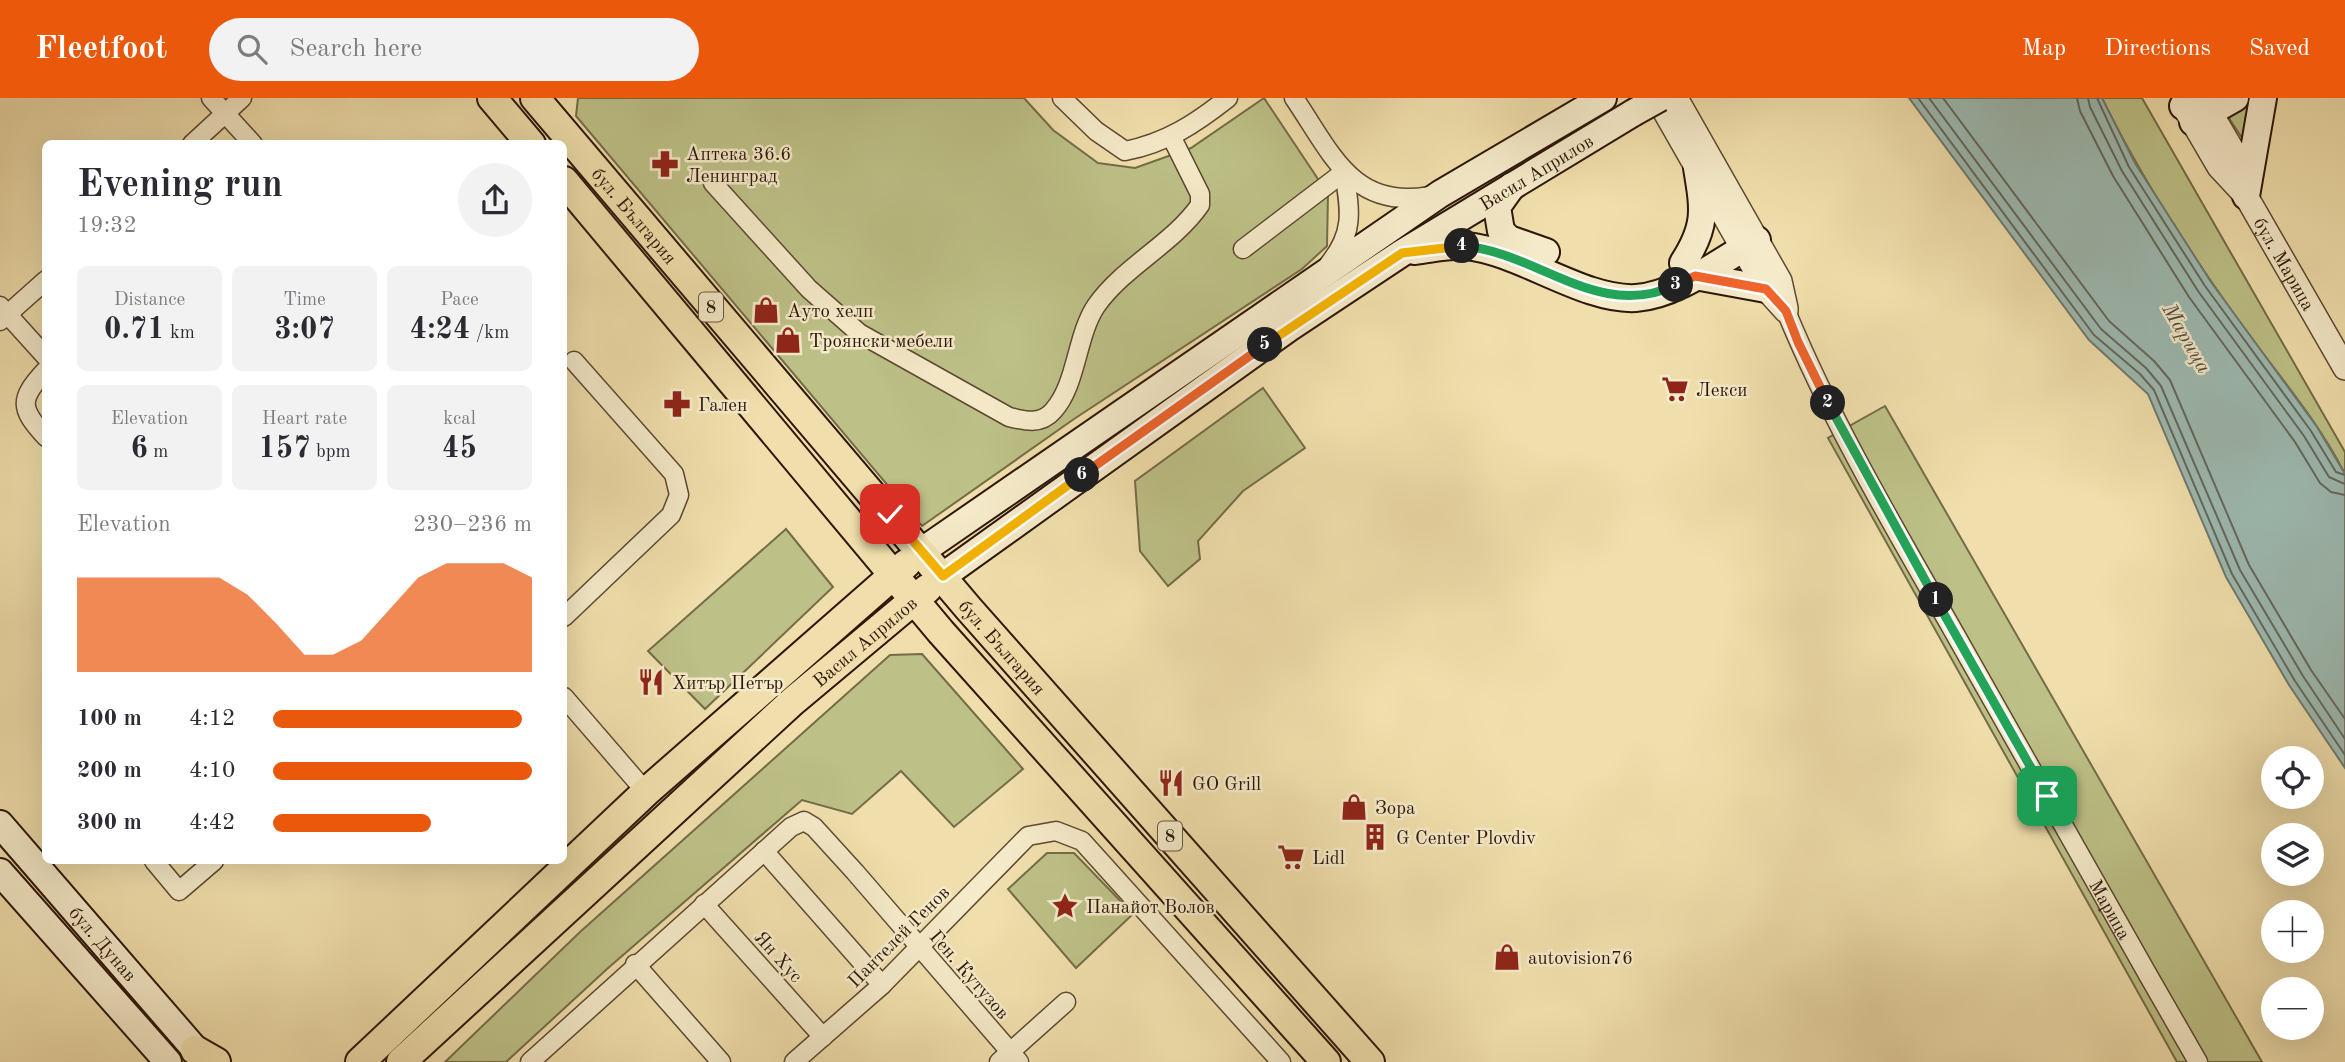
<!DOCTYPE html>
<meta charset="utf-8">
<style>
body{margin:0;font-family:"Old Standard TT",serif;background:#f2f2f3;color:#2b2b33;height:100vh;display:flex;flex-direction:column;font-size:26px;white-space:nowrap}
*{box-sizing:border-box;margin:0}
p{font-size:23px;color:#7c7c81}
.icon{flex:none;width:38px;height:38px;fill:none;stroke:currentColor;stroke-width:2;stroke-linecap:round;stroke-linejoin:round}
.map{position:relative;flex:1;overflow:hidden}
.details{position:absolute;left:42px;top:42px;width:525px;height:724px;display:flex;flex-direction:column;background:#fff;border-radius:10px;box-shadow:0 7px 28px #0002}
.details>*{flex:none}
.tools{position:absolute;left:2261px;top:648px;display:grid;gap:14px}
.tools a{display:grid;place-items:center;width:63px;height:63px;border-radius:50%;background:#fff;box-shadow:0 7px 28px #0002;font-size:35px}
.pin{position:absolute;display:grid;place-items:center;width:60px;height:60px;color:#fff;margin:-30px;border-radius:14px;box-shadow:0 4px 10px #0006}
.km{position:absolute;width:35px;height:35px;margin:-18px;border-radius:50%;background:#222;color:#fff;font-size:19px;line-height:35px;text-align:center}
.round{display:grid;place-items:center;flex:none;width:74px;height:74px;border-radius:37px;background:#f2f2f3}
.summary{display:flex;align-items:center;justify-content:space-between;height:119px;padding:0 35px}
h1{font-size:38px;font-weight:600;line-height:52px}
.figures{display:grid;grid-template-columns:repeat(3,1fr);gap:10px;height:119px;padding:7px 35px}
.figures div{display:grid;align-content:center;border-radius:10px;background:#f2f2f3;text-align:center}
.figures b{font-size:30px;font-weight:600}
.figures small{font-size:19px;font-weight:400}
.figures p{font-size:19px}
.chart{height:196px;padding:14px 35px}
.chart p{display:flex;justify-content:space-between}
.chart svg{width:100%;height:126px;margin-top:7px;fill:#ea580c;opacity:.7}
ul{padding:0 35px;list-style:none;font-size:23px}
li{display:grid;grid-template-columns:112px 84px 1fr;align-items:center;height:52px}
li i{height:18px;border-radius:9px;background:#ea580c}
header{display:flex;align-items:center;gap:42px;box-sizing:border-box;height:98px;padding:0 35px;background:#ea580c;color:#fff}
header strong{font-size:33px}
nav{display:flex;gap:38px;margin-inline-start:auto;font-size:24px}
.search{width:490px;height:63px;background:#f2f2f3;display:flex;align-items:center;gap:18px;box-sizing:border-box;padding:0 24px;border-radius:38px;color:#7c7c81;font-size:26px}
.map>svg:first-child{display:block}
.green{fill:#bdc187;stroke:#746c48;stroke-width:2}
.water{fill:#9dbbb3;stroke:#70796f;stroke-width:2}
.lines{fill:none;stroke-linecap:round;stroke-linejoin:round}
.shore{stroke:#64685e;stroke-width:2}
.minor-casing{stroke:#5d4831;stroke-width:21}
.tertiary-casing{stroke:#5d4831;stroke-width:26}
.secondary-casing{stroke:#2c1608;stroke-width:30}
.primary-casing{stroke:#2c1608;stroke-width:32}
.minor{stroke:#f5eac9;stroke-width:18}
.tertiary{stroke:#f5eac9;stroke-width:23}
.secondary{stroke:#f5eac9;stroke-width:26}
.primary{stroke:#f0dfac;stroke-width:28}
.secondary-bridge-casing{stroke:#2c1608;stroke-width:30;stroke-linecap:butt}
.secondary-bridge{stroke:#f5eac9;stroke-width:26}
.split-1-casing{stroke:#fff;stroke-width:14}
.split-2-casing{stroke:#fff;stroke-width:14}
.split-3-casing{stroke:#fff;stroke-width:14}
.split-4-casing{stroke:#fff;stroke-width:14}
.split-5-casing{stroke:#fff;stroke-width:14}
.split-6-casing{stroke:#fff;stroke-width:14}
.split-7-casing{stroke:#fff;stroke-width:14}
.split-1{stroke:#22a559;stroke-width:9}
.split-2{stroke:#22a559;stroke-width:9}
.split-3{stroke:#f0652b;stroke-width:9}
.split-4{stroke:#22a559;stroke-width:9}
.split-5{stroke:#f5b400;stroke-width:9}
.split-6{stroke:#f0652b;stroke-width:9}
.split-7{stroke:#f5b400;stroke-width:9}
.labels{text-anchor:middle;stroke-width:5;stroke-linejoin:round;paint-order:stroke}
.shield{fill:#f5eac9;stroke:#685642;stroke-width:2}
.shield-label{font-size:18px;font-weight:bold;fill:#2c1608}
.poi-label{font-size:19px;fill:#2c1608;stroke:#f5eac9;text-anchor:start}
.street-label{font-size:19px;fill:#2c1608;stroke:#f5eac9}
.water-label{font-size:21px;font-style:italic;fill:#545044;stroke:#f5eac9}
</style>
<header>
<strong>Fleetfoot</strong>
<div class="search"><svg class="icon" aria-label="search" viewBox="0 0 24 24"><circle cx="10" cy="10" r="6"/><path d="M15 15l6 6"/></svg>Search here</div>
<nav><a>Map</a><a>Directions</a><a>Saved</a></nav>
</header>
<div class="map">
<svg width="2345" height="964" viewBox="0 0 2345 964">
<rect width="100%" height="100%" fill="#f0dfac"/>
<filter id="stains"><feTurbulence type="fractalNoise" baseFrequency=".00286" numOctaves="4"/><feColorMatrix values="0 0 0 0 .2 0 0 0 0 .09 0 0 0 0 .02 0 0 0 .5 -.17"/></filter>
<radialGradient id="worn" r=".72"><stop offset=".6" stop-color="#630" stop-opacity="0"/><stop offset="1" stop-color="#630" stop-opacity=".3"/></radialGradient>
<g class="green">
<path d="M578 0H1024L1053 32 1098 65 1135 70 1191 50 1264 0 1328 96 1327 148 1302 171 1074 321 922 428 576 18Z"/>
<path d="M2102 0H2142L2345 354V376C2317 321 2275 273 2239 223 2188 152 2140 78 2102 0Z"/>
<path d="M2247 0H2258L2248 49 2223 11Z"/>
<path d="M1263 290 1305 350 1243 393 1198 443 1200 461 1168 488 1140 453 1135 383Z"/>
<path d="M1885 308 2262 964H2177L1828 340Z"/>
<path d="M786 431 833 489 705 611 648 553Z"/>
<path d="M922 556 1023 671 954 729 901 673 852 716 802 702 607 871 506 964H445L580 834 890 557Z"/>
<path d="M1047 755H1074L1133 816 1076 870 1008 791Z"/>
</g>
<path class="water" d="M1909 0H2102L2135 65 2211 184 2317 329 2345 376V670L2289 587 2226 479 2148 296 2089 242Z"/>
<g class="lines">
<g class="shore">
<path d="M1918 0 2094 237 2140 276 2154 292 2232 476 2295 583 2345 657"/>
<path d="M1929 0 2101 231 2146 270 2161 288 2240 472 2303 578 2345 641"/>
<path d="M1943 0 2109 223 2154 263 2170 282 2249 467 2311 572 2345 621"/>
<path d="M2077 0 2080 13 2113 78 2189 199 2295 344 2320 385 2331 394 2345 397"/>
<path d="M2088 0 2090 9 2122 73 2198 193 2304 338 2329 379 2345 386"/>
<path d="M2097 0 2129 69 2205 188 2311 333 2336 374 2345 377"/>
</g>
<defs>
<g id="minor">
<path d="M211 0 253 46"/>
<path d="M1062 0 1096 33 1125 53C1166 45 1195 26 1228 0"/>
<path d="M1294 0C1331 54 1352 112 1429 98"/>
<path d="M192 46 242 0"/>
<path d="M713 85 809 191 859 235 1009 319C1025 323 1041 327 1053 313 1077 287 1076 238 1096 208 1123 169 1173 146 1200 107V96L1172 40"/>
<path d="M1243 151 1344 74"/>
<path d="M1329 166C1355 134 1350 112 1344 74"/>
<path d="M0 208 46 259"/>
<path id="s1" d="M1786 213C1832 325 1895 431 1955 536 2036 679 2116 822 2198 964"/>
<path d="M0 223 46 182"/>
<path d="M46 272C19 301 19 310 46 339"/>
<path d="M564 519 671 417 679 397 674 376 574 263"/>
<path d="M564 599 646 694"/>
<path d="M764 753 882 887"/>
<path d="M154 763 179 793 214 763"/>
<path d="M704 806 823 939"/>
<path d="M635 866 721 964"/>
<path d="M530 964 791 729 804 723 814 729 855 774 1019 964"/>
<path d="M794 964 882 887 1028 738 1056 733 1082 743 1281 964"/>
<path d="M999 964 1066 904"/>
</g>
<g id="tertiary">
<path d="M1657 0 1766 191 1786 213"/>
<path d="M1676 0 1780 183 1786 210"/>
<path d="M2202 0 2236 58 2245 95"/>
<path id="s2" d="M2184 9 2219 69 2246 98 2345 270"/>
</g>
<g id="secondary">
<path d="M2183 8 2197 0"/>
<path d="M2193 24 2235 0"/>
<path d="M1512 88 1497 109 1501 133 1509 141 1546 154"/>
<path d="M2246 98 2263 0"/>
<path d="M1414 153C1432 151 1449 146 1467 148 1521 154 1584 203 1636 200 1678 197 1721 162 1757 142"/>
<path d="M1683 165C1707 128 1704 112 1697 70"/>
<path d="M1695 178 1766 191"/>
<path d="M922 453 1440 96 1603 0"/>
<path id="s3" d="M943 478 1289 230 1402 155 1633 15"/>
<path id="s4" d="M0 726 206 964"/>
<path d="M0 774 168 964"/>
</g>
<g id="primary">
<path d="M492 0 531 46"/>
<path id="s5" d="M535 0 969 511 1370 964"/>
<path d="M564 83 941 534 1326 964"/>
<path d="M195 952 216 964"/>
<path d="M360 964 646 694 906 466"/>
<path id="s6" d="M401 964 792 604 927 491"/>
</g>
</defs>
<use href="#minor" class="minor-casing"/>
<use href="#tertiary" class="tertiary-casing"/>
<use href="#secondary" class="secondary-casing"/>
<use href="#primary" class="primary-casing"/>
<use href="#minor" class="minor"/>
<use href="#tertiary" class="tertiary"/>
<use href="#secondary" class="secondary"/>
<use href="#primary" class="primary"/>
<defs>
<path id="secondary-bridge" d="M1633 15 1660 0"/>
</defs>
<use href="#secondary-bridge" class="secondary-bridge-casing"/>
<use href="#secondary-bridge" class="secondary-bridge"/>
</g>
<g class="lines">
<defs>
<path id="split-1" d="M1936 502 2047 698"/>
<path id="split-2" d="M1828 305 1936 502"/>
<path id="split-3" d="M1676 187 1695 178 1766 191 1786 213 1798 244 1828 305"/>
<path id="split-4" d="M1462 148C1537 153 1598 224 1676 187"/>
<path id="split-5" d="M1265 247 1402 155 1462 148"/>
<path id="split-6" d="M1082 377 1265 247"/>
<path id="split-7" d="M890 416 943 478 1082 377"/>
</defs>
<use href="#split-1" class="split-1-casing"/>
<use href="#split-2" class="split-2-casing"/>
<use href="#split-3" class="split-3-casing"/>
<use href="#split-4" class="split-4-casing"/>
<use href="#split-5" class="split-5-casing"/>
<use href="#split-6" class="split-6-casing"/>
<use href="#split-7" class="split-7-casing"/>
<use href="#split-1" class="split-1"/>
<use href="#split-2" class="split-2"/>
<use href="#split-3" class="split-3"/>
<use href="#split-4" class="split-4"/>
<use href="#split-5" class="split-5"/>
<use href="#split-6" class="split-6"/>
<use href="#split-7" class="split-7"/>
</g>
<defs>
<symbol id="pharmacy-bare" viewBox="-9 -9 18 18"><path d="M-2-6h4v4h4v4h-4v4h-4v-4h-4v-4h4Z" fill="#8f2418" stroke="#f5eac9" stroke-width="2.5" paint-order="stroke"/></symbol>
<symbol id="shop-bare" viewBox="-9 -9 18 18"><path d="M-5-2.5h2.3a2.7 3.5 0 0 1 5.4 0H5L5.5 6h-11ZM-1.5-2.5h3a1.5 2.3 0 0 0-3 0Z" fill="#8f2418" stroke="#f5eac9" stroke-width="2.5" paint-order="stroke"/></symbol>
<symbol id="supermarket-bare" viewBox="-9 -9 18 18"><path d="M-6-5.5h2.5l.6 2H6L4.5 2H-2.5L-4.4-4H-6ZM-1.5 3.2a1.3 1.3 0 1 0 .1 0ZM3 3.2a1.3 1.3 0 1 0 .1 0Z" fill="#8f2418" stroke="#f5eac9" stroke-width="2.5" paint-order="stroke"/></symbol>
<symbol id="restaurant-bare" viewBox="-9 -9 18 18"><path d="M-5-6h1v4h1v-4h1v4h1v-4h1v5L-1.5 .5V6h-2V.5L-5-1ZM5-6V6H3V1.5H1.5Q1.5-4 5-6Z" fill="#8f2418" stroke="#f5eac9" stroke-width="2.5" paint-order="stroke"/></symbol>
<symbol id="building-bare" viewBox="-9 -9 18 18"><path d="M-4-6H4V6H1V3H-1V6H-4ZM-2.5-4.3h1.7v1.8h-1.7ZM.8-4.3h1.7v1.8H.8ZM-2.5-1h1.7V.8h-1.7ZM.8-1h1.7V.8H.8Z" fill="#8f2418" stroke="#f5eac9" stroke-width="2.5" paint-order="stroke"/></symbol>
<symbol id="sight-bare" viewBox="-9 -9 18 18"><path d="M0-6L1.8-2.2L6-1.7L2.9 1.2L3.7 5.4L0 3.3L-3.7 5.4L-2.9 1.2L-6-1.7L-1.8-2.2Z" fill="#8f2418" stroke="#f5eac9" stroke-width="2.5" paint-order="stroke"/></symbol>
</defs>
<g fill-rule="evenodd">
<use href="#pharmacy-bare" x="646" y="47" width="38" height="38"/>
<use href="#shop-bare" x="747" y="193" width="38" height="38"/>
<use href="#shop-bare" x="769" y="223" width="38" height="38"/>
<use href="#supermarket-bare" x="1656" y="272" width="38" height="38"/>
<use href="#pharmacy-bare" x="658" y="287" width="38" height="38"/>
<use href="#restaurant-bare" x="632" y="565" width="38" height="38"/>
<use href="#restaurant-bare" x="1152" y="666" width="38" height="38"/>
<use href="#shop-bare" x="1335" y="690" width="38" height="38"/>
<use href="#building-bare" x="1356" y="720" width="38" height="38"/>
<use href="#supermarket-bare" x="1272" y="740" width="38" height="38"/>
<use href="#sight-bare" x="1046" y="789" width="38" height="38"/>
<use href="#shop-bare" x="1488" y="840" width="38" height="38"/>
</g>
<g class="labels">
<g class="shield">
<rect x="699" y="194.5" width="24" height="29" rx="5"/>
<rect x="1158" y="723.5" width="24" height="29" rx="5"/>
</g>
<g class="shield-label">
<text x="711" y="215">8</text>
<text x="1170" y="744">8</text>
</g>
<g class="poi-label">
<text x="686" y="62">Аптека 36.6<tspan x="686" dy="22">Ленинград</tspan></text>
<text x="787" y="219">Ауто хелп</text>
<text x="809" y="249">Троянски мебели</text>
<text x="1696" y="298">Лекси</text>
<text x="698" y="313">Гален</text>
<text x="672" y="591">Хитър Петър</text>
<text x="1192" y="692">GO Grill</text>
<text x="1375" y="716">Зора</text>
<text x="1396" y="746">G Center Plovdiv</text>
<text x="1312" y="766">Lidl</text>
<text x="1086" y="815">Панайот Волов</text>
<text x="1528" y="866">autovision76</text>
</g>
<g class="street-label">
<text dy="7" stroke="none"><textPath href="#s3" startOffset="718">Васил Априлов</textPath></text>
<text dy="7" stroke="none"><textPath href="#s5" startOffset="154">бул. България</textPath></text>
<text dy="7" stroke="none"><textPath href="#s2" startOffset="187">бул. Марица</textPath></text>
<text dy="7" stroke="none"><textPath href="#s6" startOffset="626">Васил Априлов</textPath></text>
<text dy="7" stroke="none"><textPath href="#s5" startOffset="721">бул. България</textPath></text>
<text dy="7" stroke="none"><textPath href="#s1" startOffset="681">Марица</textPath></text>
<text transform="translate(898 838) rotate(-45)" y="7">Пантелей Генов</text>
<text dy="7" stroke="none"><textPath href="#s4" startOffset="158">бул. Дунав</textPath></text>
<text transform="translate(779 858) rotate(48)" y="7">Ян Хус</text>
<text transform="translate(970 876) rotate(49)" y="7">Ген. Кутузов</text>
</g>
<g class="water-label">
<text transform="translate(2187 240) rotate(60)" y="7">Марица</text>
</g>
</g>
<rect width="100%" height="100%" filter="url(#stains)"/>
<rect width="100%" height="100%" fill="url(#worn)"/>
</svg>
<div class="tools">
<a><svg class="icon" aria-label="locate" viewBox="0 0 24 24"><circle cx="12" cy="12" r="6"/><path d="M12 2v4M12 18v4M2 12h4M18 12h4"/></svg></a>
<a><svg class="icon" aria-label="layers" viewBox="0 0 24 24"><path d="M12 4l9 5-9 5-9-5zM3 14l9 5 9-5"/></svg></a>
<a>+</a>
<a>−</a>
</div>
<div class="pin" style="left:2047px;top:698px;background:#1e9e55"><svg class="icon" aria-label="arrive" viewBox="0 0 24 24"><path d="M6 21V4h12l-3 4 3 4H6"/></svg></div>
<div class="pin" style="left:890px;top:416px;background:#d93025"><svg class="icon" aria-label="check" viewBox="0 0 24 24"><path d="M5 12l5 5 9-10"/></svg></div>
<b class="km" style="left:1936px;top:502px">1</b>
<b class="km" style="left:1828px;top:305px">2</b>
<b class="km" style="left:1676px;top:187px">3</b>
<b class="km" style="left:1462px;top:148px">4</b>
<b class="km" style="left:1265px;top:247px">5</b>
<b class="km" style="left:1082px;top:377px">6</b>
<section class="details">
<div class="summary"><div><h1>Evening run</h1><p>19:32</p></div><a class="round"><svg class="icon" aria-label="share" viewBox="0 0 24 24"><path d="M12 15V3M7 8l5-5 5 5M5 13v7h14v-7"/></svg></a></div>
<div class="figures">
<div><p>Distance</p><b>0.71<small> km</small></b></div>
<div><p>Time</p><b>3:07</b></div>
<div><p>Pace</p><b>4:24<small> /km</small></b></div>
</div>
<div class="figures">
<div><p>Elevation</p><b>6<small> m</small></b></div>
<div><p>Heart rate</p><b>157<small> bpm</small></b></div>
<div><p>kcal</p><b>45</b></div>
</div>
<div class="chart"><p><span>Elevation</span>230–236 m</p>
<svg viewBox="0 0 160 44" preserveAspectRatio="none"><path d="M0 44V11L10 11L20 11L30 11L40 11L50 11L60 17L70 27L80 38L90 38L100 33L110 22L120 11L130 6L140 6L150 6L160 11V44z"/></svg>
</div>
<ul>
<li><b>100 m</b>4:12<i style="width:96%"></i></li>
<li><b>200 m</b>4:10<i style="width:100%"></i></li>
<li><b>300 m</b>4:42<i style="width:61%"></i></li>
</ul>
</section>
</div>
